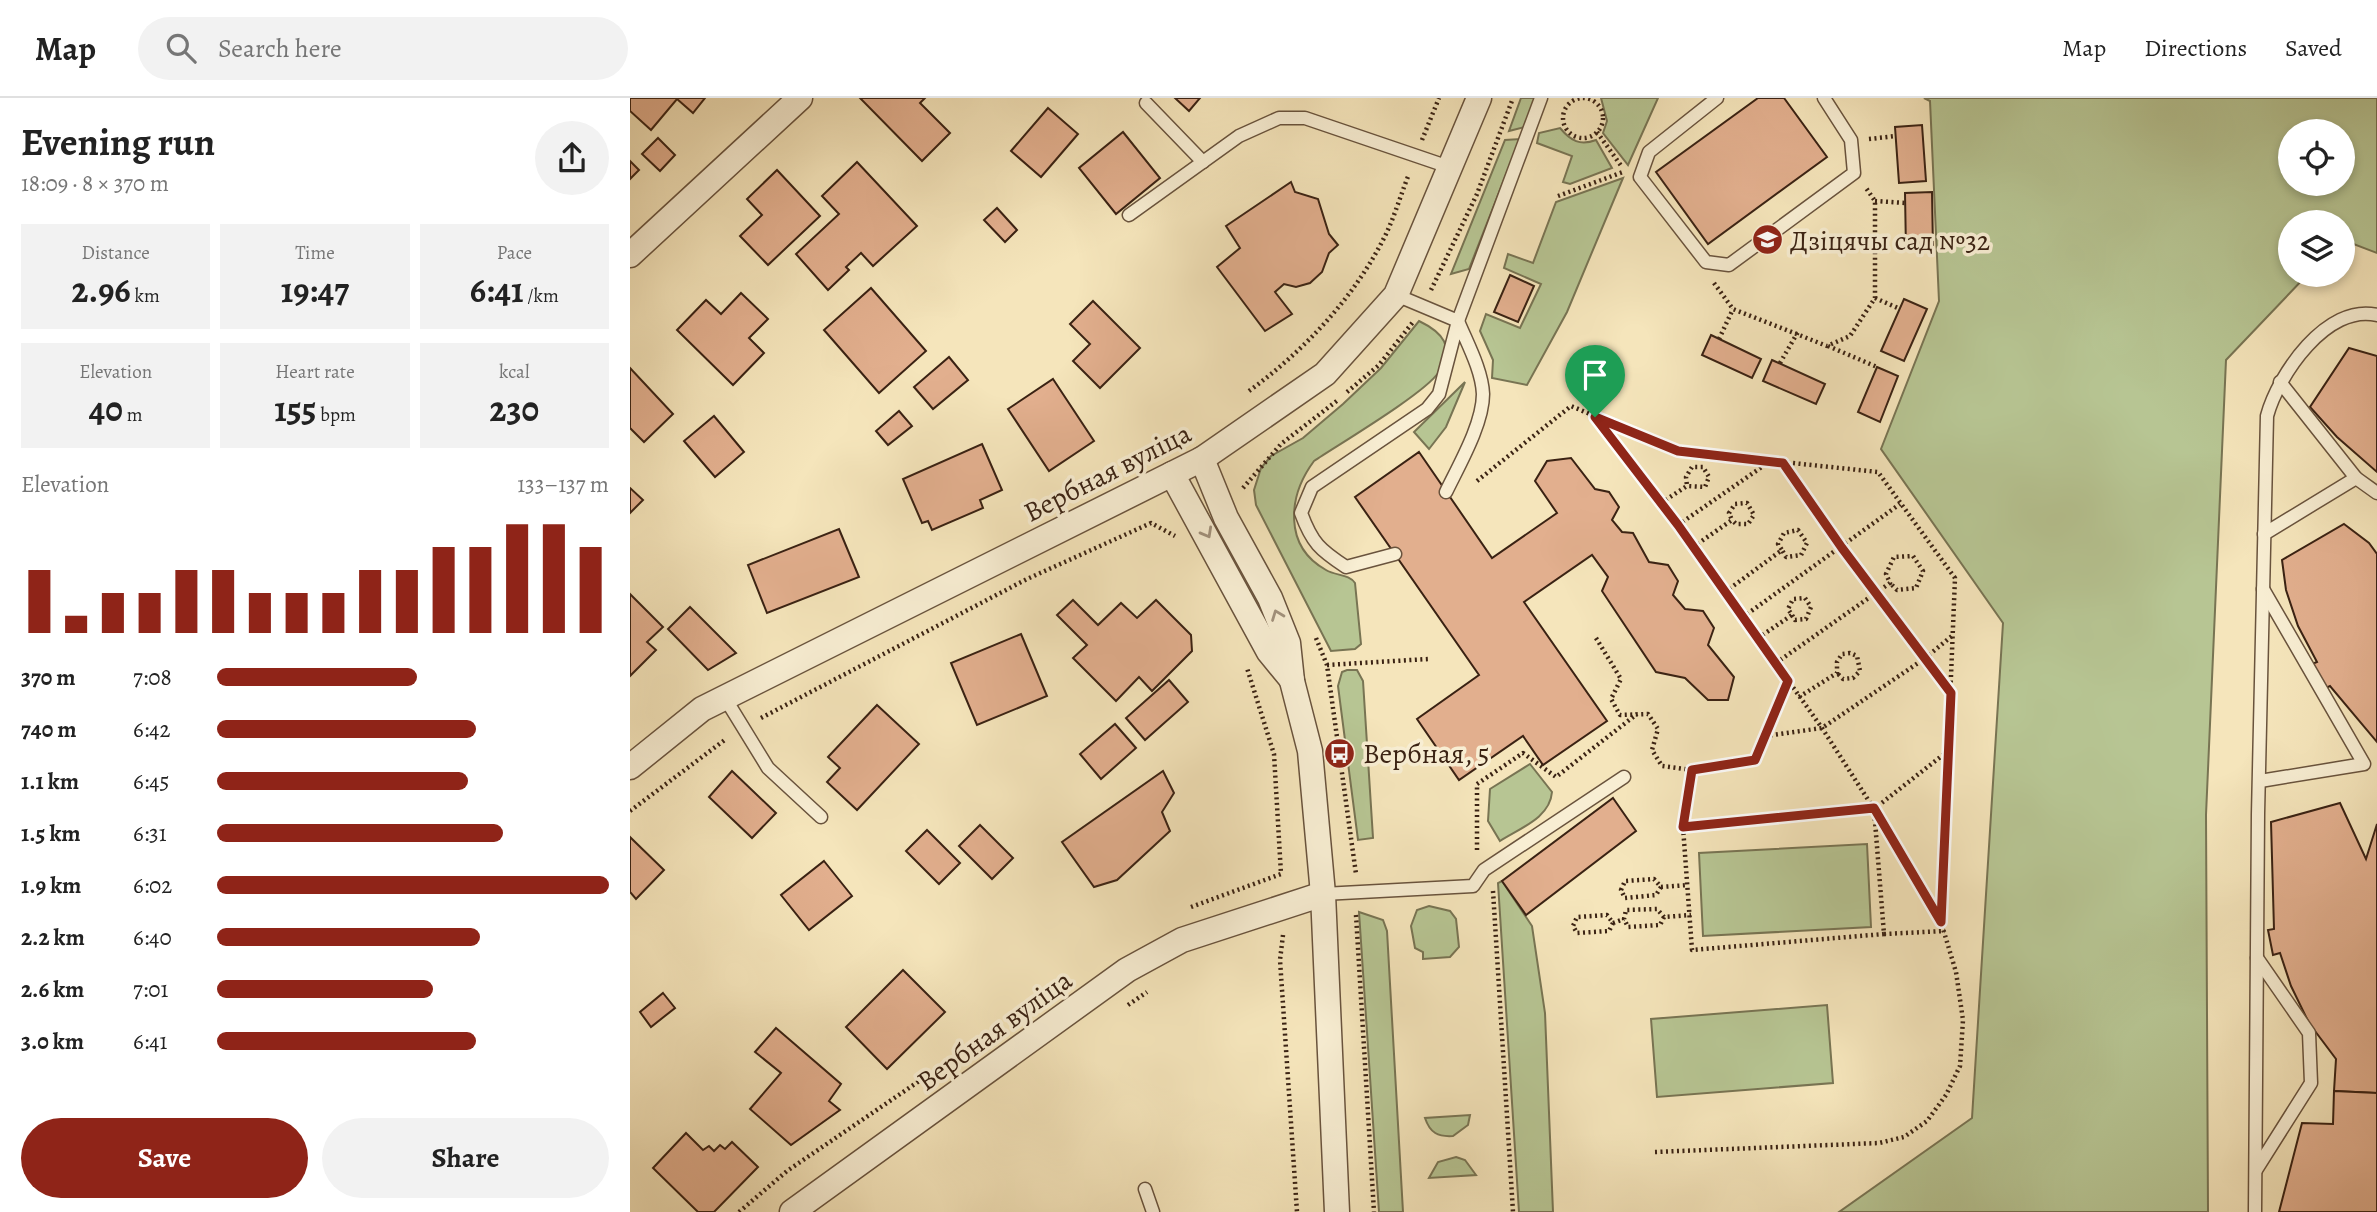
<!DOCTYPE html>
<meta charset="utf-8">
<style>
body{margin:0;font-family:Alegreya,serif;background:#f2f2f2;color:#222;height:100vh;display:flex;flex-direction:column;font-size:26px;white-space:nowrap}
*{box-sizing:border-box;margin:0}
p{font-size:23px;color:#767676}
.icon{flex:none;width:38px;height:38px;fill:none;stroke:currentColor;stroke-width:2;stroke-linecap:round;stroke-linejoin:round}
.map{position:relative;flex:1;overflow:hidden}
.panel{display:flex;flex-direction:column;background:#fff;width:630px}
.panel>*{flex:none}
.fabs{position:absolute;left:1648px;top:21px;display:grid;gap:14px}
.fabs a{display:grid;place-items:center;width:77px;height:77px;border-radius:50%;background:#fff;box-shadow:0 4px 10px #0003;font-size:35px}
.pin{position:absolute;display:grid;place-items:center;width:60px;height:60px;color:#fff;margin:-72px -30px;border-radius:50% 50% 50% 0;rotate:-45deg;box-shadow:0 0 7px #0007}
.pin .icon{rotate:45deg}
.round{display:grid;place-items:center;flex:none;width:74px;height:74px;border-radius:37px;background:#f2f2f2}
.summary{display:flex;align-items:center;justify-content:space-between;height:119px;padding:0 21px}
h1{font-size:38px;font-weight:600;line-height:52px}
.figures{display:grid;grid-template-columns:repeat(3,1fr);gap:10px;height:119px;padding:7px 21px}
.figures div{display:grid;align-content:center;border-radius:0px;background:#f2f2f2;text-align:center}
.figures b{font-size:35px;font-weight:600}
.figures small{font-size:19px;font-weight:400}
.figures p{font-size:19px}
.chart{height:196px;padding:14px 21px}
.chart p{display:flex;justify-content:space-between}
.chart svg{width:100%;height:126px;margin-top:7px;stroke:#8f2418;stroke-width:6}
.primary-button{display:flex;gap:14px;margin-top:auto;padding:14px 21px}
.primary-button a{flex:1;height:80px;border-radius:42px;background:#8f2418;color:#fff;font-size:28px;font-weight:600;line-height:80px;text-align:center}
.primary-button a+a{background:#f2f2f2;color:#222}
ul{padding:0 21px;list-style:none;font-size:23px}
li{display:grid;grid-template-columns:112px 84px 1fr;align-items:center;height:52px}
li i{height:18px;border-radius:9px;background:#8f2418}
header{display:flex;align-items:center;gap:42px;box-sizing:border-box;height:98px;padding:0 35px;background:#fff;border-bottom:2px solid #e0e0e0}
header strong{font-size:33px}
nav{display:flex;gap:38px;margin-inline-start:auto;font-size:24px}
.search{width:490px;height:63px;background:#f2f2f2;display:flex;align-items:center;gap:18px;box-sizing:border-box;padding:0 24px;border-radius:38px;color:#767676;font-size:26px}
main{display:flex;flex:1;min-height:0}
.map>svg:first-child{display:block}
.green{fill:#b7c593;stroke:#787453;stroke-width:2;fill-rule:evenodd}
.building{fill:#e2af8e;stroke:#3a2213;stroke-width:2}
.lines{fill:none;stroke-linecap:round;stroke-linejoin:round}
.lane-casing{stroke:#69533d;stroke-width:15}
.street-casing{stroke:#69533d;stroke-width:27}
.path{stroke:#3a2213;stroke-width:4.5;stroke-dasharray:2 3.5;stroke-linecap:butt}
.lane{stroke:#f8eed3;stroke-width:12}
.street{stroke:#f8eed3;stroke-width:24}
.oneway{stroke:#a2927d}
.route-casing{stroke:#fff;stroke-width:14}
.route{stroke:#8f2418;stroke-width:9}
.labels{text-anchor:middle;stroke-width:7;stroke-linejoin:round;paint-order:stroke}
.poi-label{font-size:28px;fill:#3a2213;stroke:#f8eed3;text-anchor:start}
.street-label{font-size:28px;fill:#3a2213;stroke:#f8eed3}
</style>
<header>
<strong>Map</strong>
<div class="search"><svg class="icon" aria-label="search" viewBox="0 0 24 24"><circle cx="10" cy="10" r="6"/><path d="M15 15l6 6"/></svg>Search here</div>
<nav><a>Map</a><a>Directions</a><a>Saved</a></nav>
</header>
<main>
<section class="panel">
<div class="summary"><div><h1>Evening run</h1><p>18:09 · 8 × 370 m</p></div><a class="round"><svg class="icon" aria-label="share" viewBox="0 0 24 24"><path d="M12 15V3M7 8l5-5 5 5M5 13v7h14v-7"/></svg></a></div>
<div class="figures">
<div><p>Distance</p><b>2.96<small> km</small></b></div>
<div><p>Time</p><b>19:47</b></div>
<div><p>Pace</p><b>6:41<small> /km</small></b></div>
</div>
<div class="figures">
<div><p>Elevation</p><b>40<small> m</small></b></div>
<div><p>Heart rate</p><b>155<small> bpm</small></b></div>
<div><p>kcal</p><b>230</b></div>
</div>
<div class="chart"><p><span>Elevation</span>133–137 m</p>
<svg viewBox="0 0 160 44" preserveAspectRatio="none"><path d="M5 44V22M15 44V38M25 44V30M35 44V30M45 44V22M55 44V22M65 44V30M75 44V30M85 44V30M95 44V22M105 44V22M115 44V14M125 44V14M135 44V6M145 44V6M155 44V14"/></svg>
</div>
<ul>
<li><b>370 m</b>7:08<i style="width:51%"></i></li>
<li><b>740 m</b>6:42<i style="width:66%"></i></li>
<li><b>1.1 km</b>6:45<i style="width:64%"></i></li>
<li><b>1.5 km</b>6:31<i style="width:73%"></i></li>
<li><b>1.9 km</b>6:02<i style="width:100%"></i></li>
<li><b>2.2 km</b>6:40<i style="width:67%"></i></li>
<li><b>2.6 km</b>7:01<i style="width:55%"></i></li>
<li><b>3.0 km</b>6:41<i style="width:66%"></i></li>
</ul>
<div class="primary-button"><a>Save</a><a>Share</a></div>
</section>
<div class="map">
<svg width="1747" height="1114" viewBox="0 0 1747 1114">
<rect width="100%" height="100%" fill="#f5e5bb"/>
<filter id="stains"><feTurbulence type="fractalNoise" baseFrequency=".00286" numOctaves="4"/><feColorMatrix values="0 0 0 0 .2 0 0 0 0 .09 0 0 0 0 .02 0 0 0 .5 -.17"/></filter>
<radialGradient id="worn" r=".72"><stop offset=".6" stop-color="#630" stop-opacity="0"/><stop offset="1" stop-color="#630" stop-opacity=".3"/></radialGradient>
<g class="green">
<path d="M891 0H906L895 29 879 33Z"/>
<path d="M971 0H1028L998 67 973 35 977 23Z"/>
<path d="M1294 0H1747V155L1713 142V124H1661V177H1677L1596 262 1576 717 1578 1114H1209L1342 1020 1373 525 1251 351 1309 203 1300 3ZM1661 33H1713V86H1661Z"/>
<path d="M930 30C941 43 950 48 966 42L982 70 940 86 933 84 942 58 907 45 909 35Z"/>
<path d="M890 41 839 171 821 176 875 42Z"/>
<path d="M993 80 937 214 897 287 862 280 863 262 850 233 856 216 890 230 911 186 874 170 878 156 903 165 926 104Z"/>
<path d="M789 223C812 234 826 249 809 274 794 296 711 345 684 363 658 398 653 448 696 472 706 478 719 476 725 485L731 546 725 551 701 553 626 407 624 392 631 370 641 358 673 340 713 306 751 270Z"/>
<path d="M835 284 816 329 799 351 784 334Z"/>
<path d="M717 572H727L733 583 743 740 728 742 708 588 712 574Z"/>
<path d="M900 666 922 694C920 720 890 730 870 743L858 723 860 691Z"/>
<path d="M1237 746 1241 829 1073 838 1069 755Z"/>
<path d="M872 783 902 828 915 915 923 1114H889L868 785Z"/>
<path d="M799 808 820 813 826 821 829 849 820 859 793 861V854L785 850 781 828 787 812Z"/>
<path d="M729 814 753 822 757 833 773 1114H749Z"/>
<path d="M1197 907 1203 985 1027 999 1021 921Z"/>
<path d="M840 1017 838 1027 823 1038C808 1039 800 1035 795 1020Z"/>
<path d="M826 1059 835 1062 846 1077 799 1080 808 1064Z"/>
</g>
<g class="building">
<path d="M0 0H75L63 15 47 1 21 32 0 13Z"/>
<path d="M230 0H295L290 5 320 35 292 63Z"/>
<path d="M545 0H570L559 13Z"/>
<path d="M1128 0H1154L1197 59 1078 146 1026 74Z"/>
<path d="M418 10 448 36 411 79 381 53Z"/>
<path d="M1292 27 1296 83 1269 85 1265 29Z"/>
<path d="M493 34 530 80 486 116 449 70Z"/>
<path d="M28 40 45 57 30 73 12 56Z"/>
<path d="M0 63 9 72 0 81Z"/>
<path d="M227 64 287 128 243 168 231 155 216 169 219 172 198 192 166 156 209 116 192 98Z"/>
<path d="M147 72 190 118 138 167 110 138 132 117 117 101Z"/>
<path d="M661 84 665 94 688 101 699 136 708 147 699 155 692 174 680 185 666 189 654 186 645 194 662 216 635 233 587 169 610 150 596 128Z"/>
<path d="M1302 94 1303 152 1276 153 1275 95Z"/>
<path d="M367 110 387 132 375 144 354 122Z"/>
<path d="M880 177 904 188 888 224 864 214Z"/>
<path d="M241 190 296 253 249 295 194 232Z"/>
<path d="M111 195 138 221 119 240 134 255 103 287 47 232 76 202 91 216Z"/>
<path d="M1274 201 1297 211 1274 263 1251 253Z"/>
<path d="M463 203 510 250 470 290 443 263 460 246 440 226Z"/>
<path d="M1081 237 1131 261 1122 280 1072 257Z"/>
<path d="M1719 250 1747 258V374L1707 339 1680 309Z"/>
<path d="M319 259 338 282 303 311 284 289Z"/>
<path d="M1142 262 1195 286 1186 306 1133 283Z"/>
<path d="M1247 269 1268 278 1250 324 1228 314Z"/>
<path d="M0 270 43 316 14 344 0 330Z"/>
<path d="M423 281 464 343 419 373 378 311Z"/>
<path d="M269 313 282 328 258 347 246 333Z"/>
<path d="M84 318 114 354 85 379 54 343Z"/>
<path d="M352 346 372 392 350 402 353 410 302 432 298 423 292 425 273 381Z"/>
<path d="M789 354 862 460 927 415 905 383 917 363 941 360 965 391 979 394 989 409 982 422 992 434 1003 435 1019 464 1038 467 1048 483 1043 497 1055 511 1073 513 1084 530 1078 547 1104 579 1098 602H1078L1055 580 1026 574 972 493 978 479 962 457 894 504 977 623 913 667 893 638 829 682 787 621 849 577 725 399Z"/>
<path d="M0 390 13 402 0 415Z"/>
<path d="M1714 426 1739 445 1747 456V644L1700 588 1696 590 1682 566 1687 564 1668 528 1656 492 1652 462Z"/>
<path d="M209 431 229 479 137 515 118 467Z"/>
<path d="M0 496 33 529 17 544 26 552 0 578Z"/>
<path d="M443 502 468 527 491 505 507 520 526 502 561 537 562 553 522 593 509 579 486 603 443 560 457 547 427 517Z"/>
<path d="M60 509 106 555 78 572 38 531Z"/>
<path d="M391 536 417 598 347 627 321 565Z"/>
<path d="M539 582 558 604 515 642 496 620Z"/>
<path d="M247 607 289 646 227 712 197 684 210 670 198 659Z"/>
<path d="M485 626 506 650 471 681 450 656Z"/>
<path d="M102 673 146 715 122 740 79 699Z"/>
<path d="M533 673 544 695 532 714 540 733 487 782 464 789 432 744Z"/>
<path d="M983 700 1006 733 896 817 872 783Z"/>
<path d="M1710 705 1736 761 1747 726V995L1704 993 1706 961 1679 925 1661 888 1650 855 1643 857 1638 832 1644 831 1641 724Z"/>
<path d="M350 727 383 760 362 781 329 748Z"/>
<path d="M297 732 330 765 309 786 276 753Z"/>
<path d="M0 739 34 772 6 801 0 794Z"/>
<path d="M194 763 222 798 179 832 151 797Z"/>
<path d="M273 872 315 914 257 971 216 929Z"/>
<path d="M33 895 45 910 21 929 10 914Z"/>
<path d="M146 930 211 986 199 1003 210 1012 161 1047 120 1011 151 975 125 954Z"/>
<path d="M1704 993 1747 995V1114H1649L1672 1025 1703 1026Z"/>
<path d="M56 1035 73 1052 79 1048 84 1053 90 1047 95 1051 102 1044 128 1069 84 1114H68L23 1070Z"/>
</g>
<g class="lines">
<defs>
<g id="lane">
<path d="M1087 0 1019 54 1010 79 1076 164 1099 167 1224 75 1221 42 1194 0"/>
<path d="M516 5 573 64"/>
<path d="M499 117 609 38 649 20H675L822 70"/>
<path d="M766 197 828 223 911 0"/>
<path d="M1726 380 1747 395"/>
<path d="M1634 436 1726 380 1650 284"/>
<path d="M765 456 716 469C690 452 682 445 671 415L682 389 797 311 809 296 828 223C837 245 852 272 853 296 853 326 829 367 816 394"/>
<path d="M95 600 138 670 191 719"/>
<path d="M1630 683 1734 666 1633 491"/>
<path d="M693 796 843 788 854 772 994 679"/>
<path d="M1626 1072 1681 985 1679 935 1627 860"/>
<path d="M515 1091 523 1114"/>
<path d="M1625 1114 1628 716 1637 318C1648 277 1697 205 1747 217"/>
</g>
<g id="street">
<path d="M0 157 170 0"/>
<path d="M572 361 596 420 640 500 658 545 662 583 680 653 693 796 707 1114"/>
<path d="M542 376 639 554 662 582"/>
<path d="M0 669 72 611 572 361 695 276 766 197 849 0"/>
<path d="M162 1114 497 872 552 842 693 796"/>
</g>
</defs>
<use href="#lane" class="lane-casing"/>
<use href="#street" class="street-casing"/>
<g class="path">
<circle cx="953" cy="20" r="20"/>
<path d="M967 34 992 69"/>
<path d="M1239 41 1266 38"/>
<path d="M792 42 809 0"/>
<path d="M928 98 993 74"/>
<path d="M1245 103 1275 105"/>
<path d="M1084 185 1103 211 1197 248 1220 238 1245 200V103L1236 90"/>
<path d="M801 192 847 96 883 0"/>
<path d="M1245 200 1270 211"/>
<path d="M1089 241 1103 211"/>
<path d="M1198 248 1247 269"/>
<path d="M1150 265 1168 234"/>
<path d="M619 293C675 252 725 199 756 136 765 117 771 96 779 76"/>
<path d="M717 294 749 267 783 224"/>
<path d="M966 320 1113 519"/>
<path d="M1153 365 1212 450 1320 594"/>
<path d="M847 383 941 308 1048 353 1248 374 1325 480 1311 823"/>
<path d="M613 390 651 346 708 302"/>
<path d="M1031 405 1057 388 1056 379 1062 369H1073L1079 379 1075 389 1057 388"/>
<path d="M1048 427 1139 364"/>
<path d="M1063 449 1102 422 1099 415 1105 406 1117 405 1124 417 1118 426H1106L1102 422"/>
<path d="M1095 494 1152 452 1148 446 1154 435 1168 432 1177 445 1171 457 1156 459 1152 452"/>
<path d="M686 540 697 567 726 776"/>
<path d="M966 540 991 581 981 601 990 617 1018 616 1028 631 1022 652 1032 668 1062 672 1053 729 1062 852 1254 836 1244 711 1318 653"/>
<path d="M1128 540 1162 517 1158 511 1163 501 1175 500 1181 509 1176 521 1165 522 1162 517"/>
<path d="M1146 565 1260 485 1256 476 1264 459 1283 458 1293 473 1286 490 1267 492 1260 485"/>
<path d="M697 567 798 561"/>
<path d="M1169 599 1207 575V564L1212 556 1220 555 1227 558 1230 573 1223 580 1213 581 1207 575"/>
<path d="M131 620 397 481 521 425 545 438"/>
<path d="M1135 638 1192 630 1294 561 1323 537"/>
<path d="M1062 672 1125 662 1158 583"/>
<path d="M0 713 96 641"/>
<path d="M1053 729 1244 711"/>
<path d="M847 752V686L893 655 926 679 1007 616"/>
<path d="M1031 789 1026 797 995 800 991 792 995 783 1024 781 1031 789 1058 787"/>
<path d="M863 793 883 1114"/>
<path d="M561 809 651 776 644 656 617 570"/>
<path d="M726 817 744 1114"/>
<path d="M1034 819 1030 827 998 829 994 821 996 812 1027 811 1034 819 1061 817"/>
<path d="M983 825 979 833 947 835 943 828 947 819 977 817 983 825 994 821"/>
<path d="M1254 836 1315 833"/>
<path d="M653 837 650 862 667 1114"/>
<path d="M498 907 517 894"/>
<path d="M1025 1054 1249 1045 1274 1039 1297 1023 1316 997 1330 968 1333 922 1326 874 1311 824 1244 711 1192 630 1113 519 1270 406"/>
<path d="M109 1114 157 1073 373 926"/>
</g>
<use href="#lane" class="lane"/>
<use href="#street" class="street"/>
</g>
<defs><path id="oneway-chevron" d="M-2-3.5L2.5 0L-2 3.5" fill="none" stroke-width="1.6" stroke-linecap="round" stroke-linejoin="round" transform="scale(1.75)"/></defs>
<g class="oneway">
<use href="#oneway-chevron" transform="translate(577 435) rotate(61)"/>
<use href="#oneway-chevron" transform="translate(647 517) rotate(-111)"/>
</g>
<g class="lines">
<defs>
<path id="route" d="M965 319 1048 353 1153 365 1212 450 1321 595 1311 824 1244 710 1053 729 1062 672 1125 662 1158 583 1048 427Z"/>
</defs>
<use href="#route" class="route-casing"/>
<use href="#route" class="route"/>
</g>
<defs>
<symbol id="school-disc" viewBox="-11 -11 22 22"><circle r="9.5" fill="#8f2418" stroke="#f8eed3"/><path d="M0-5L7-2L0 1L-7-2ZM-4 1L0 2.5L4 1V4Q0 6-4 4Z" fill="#fff"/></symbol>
<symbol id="bus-disc" viewBox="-11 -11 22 22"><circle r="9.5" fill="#8f2418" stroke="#f8eed3"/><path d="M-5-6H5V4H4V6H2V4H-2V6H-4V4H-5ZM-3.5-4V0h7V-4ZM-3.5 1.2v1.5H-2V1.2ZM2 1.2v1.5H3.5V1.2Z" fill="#fff"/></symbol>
</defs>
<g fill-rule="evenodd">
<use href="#school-disc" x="1120" y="124" width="35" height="35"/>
<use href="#bus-disc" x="692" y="638" width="35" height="35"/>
</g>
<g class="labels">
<g class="poi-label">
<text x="1160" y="152">Дзіцячы сад №32</text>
<text x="733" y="665">Вербная, 5</text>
</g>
<g class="street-label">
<text transform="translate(477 374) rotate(-27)" y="10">Вербная вуліца</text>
<text transform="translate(364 932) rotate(-36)" y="10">Вербная вуліца</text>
</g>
</g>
<rect width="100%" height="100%" filter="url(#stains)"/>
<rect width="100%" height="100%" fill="url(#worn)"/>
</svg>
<div class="fabs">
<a><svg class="icon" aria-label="locate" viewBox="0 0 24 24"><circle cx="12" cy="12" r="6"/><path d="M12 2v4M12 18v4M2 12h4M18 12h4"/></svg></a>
<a><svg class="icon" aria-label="layers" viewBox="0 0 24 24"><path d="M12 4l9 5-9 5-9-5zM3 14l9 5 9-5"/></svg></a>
</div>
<div class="pin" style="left:965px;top:319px;background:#1e9e55"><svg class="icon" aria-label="arrive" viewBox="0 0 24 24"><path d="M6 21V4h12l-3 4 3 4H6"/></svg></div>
</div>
</main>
